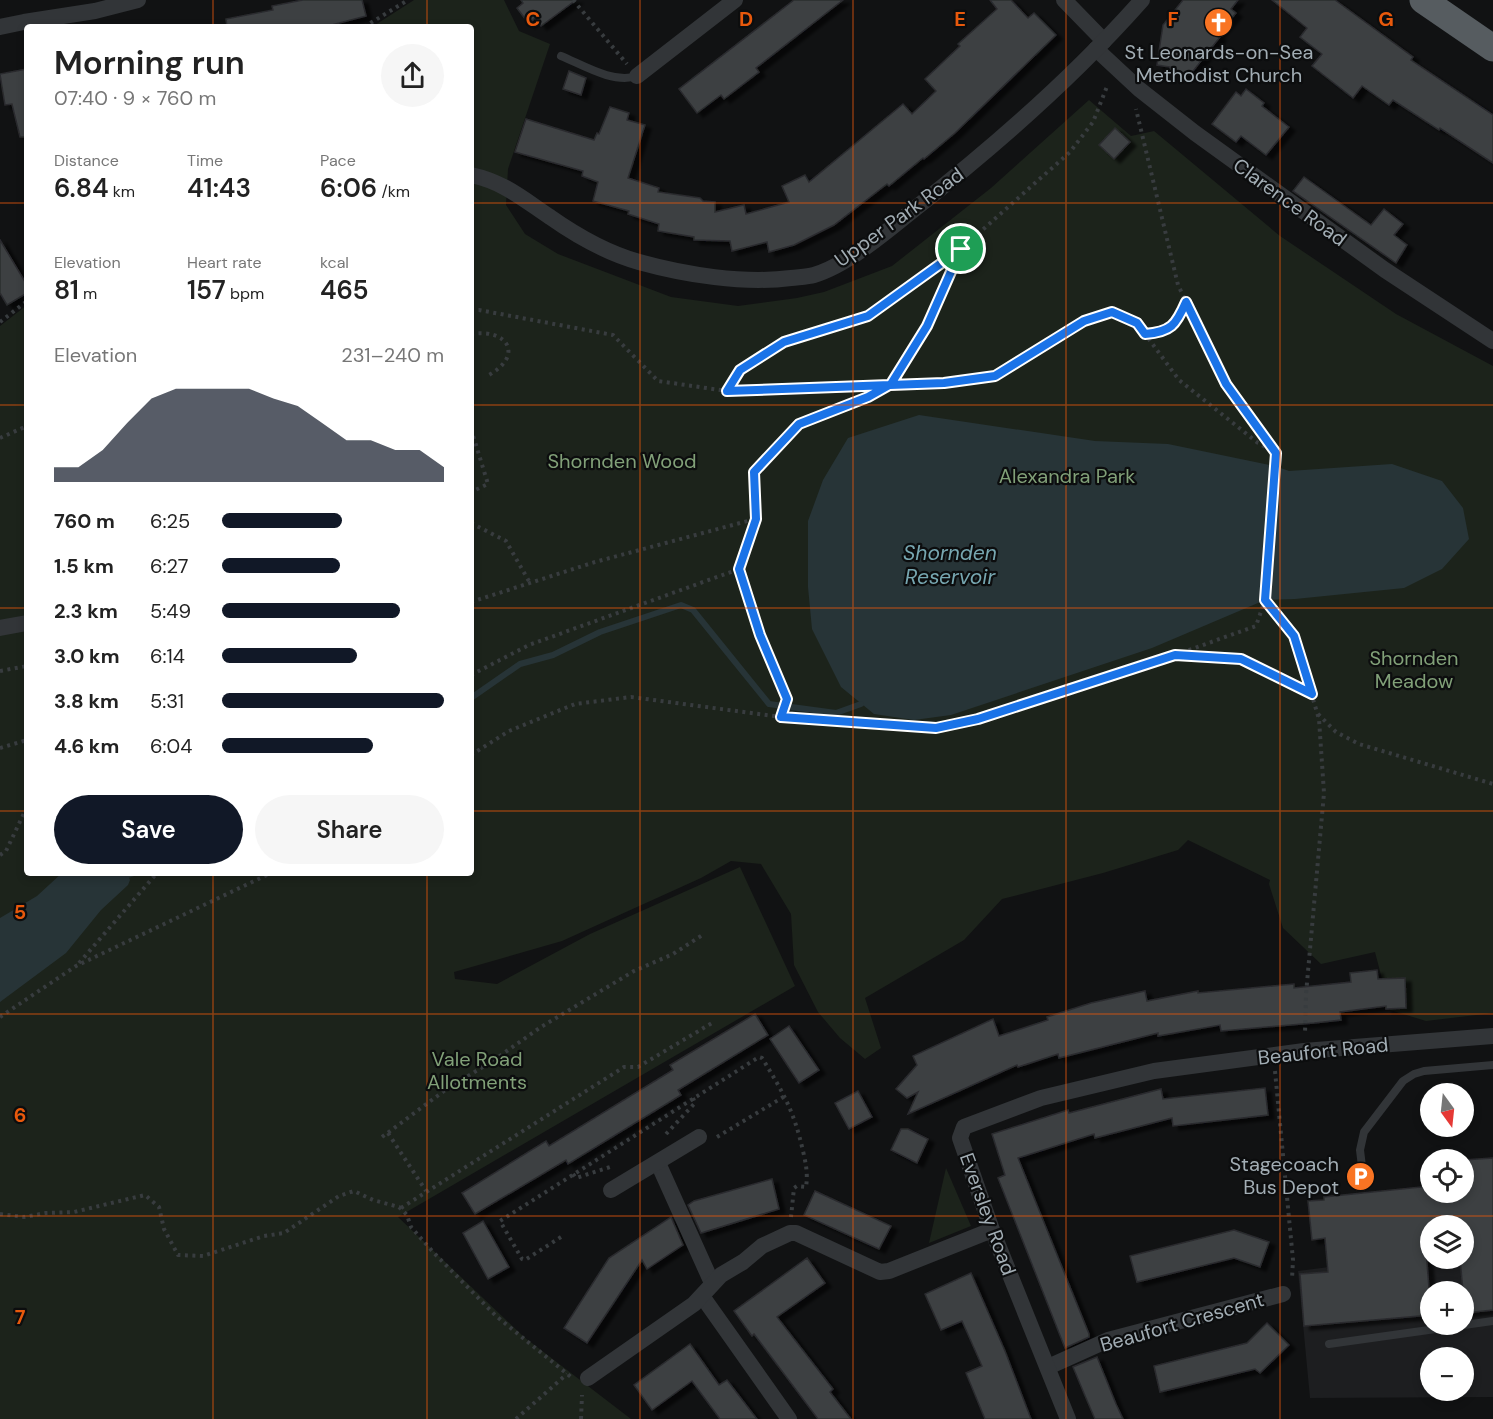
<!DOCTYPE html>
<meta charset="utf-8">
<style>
body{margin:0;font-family:"DM Sans",sans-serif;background:#f6f6f6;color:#222;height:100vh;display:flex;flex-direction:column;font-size:22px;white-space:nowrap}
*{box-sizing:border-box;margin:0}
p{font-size:20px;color:#767676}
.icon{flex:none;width:33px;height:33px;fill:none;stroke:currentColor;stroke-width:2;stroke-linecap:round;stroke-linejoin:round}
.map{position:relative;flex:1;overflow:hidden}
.drawer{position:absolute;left:24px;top:24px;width:450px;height:852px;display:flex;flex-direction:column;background:#fff;border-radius:6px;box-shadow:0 3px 9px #0003}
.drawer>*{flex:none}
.needle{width:39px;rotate:165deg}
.tools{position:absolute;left:1420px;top:1083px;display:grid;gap:12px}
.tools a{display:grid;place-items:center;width:54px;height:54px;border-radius:50%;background:#fff;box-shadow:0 3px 9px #0003;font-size:30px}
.pin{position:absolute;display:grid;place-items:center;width:51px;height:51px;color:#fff;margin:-26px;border:3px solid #fff;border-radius:50%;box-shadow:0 2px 6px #0007}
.round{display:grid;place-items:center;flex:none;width:63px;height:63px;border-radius:32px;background:#f6f6f6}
.head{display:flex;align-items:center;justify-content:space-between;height:102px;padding:0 30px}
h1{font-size:33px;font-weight:600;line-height:45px}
.stats{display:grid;grid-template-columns:repeat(3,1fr);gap:9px;height:102px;padding:6px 30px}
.stats div{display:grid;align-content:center}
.stats b{font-size:26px;font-weight:600}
.stats small{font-size:16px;font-weight:400}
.stats p{font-size:16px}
.chart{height:168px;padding:12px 30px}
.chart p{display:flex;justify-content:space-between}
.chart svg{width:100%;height:108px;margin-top:6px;fill:#111827;opacity:.7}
.cta{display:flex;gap:12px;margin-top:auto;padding:12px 30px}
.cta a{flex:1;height:69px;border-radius:36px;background:#111827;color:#fff;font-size:24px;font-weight:600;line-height:69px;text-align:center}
.cta a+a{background:#f6f6f6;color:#222}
ul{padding:0 30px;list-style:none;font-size:20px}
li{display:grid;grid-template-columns:96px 72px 1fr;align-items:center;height:45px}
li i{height:15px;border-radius:8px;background:#111827}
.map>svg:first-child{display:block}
.built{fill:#1d1e20;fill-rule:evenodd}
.green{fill:#1c231b}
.water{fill:#273437}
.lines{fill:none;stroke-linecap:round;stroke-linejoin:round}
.stream{stroke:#273437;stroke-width:6}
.building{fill:#3d4043;stroke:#2b2c2f;stroke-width:1.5;filter:url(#shadow)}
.path{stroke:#383c3f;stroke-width:4;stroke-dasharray:3 4.5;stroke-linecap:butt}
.service{stroke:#323538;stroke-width:8}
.minor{stroke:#323538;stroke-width:16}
.trunk{stroke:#565c60;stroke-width:27}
.route-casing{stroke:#fff;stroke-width:12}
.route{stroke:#1a73e8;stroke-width:8}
.grid{fill:none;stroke:#e8590c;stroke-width:1.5;stroke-opacity:0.55}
.labels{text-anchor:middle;stroke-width:4.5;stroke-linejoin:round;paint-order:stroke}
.poi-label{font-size:20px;fill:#a2adb4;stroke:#0c0d0e}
.street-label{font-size:20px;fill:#a2adb4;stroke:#0c0d0e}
.park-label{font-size:20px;fill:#81a078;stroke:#0c0d0e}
.water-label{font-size:21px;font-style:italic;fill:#77a7b1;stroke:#0c0d0e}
.grid-label{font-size:20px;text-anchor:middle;font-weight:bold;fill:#e8590c;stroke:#0c0d0e;stroke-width:4.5;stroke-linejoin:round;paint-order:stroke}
</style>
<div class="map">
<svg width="1493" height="1419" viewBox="0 0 1493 1419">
<defs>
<filter id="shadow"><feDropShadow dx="6" dy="4" stdDeviation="1.5" flood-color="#0009"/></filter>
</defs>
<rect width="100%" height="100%" fill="#111213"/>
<path class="built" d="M1493 1247V1397L1310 1398 1298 1271 1431 1254V1258H1464ZM1431 1292H1464V1324H1431ZM1431 1358H1464V1390H1431Z"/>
<g class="green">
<path d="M414 0H504L519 31 550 44 508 169 506 205 525 234 558 254 671 297 738 306 797 298 824 292 892 266 991 188 1089 100 1131 136 1154 131 1280 236 1396 314 1493 366V1013L1426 1021 1390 1010 1375 952 1321 964 1283 928 1269 884 1270 880 1188 840 1178 850 1103 873 1002 899 964 940 865 998 881 1048 865 1059 840 1038 818 1012 794 965 791 914 761 864 731 861 701 878 562 941 454 972 455 979 497 984 590 934 740 867 795 986 398 1217 524 1337 631 1419H0V326L27 305V873H471V27H372Z"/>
<path d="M946 1168 971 1226 929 1243Z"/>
</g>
<g class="water">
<path d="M919 415 1095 441 1168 444 1275 466 1289 471 1392 464 1442 481 1463 508 1469 539 1442 569 1404 588 1295 599 1265 600 1152 648 951 715 914 720 874 714 841 687 812 629 808 587V521L823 480 848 438Z"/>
<path d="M62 873H127L130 880 128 885 101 910 66 953 0 1002V918L37 896Z"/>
</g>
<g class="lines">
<g class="stream">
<path d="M471 698 520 664 553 655 600 632 681 605 693 610 769 704 836 713 861 704"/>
<path d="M128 875 134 873"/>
</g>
</g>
<g class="building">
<path d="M303 0H362L366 16 324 27H227L226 19 273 10 272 6Z"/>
<path d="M521 0H576L541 26 535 18 529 24 517 8 523 3Z"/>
<path d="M794 0H843L756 68 759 72 724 99 721 95 697 113 679 89Z"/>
<path d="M990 0H1011L1028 18 1034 13 1056 35 955 133 924 159 923 158 889 186 887 184 834 225 794 245 769 252 767 242 732 251 730 241 694 240V237L658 231 659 224 628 214 629 211 593 201 598 182 582 176 583 171 515 152 526 119 594 140 597 133 599 134 610 107 629 113 627 120 645 125 628 178 659 188 658 192 700 198 703 201 715 202V212L744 205 746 214 789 202 782 186 805 175 809 182 903 104 912 114 936 91 925 79 960 46 958 44 997 9Z"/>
<path d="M1183 0H1238L1231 9 1236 13 1217 35 1220 37 1190 75 1169 71 1170 67 1157 65 1163 25Z"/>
<path d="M1272 0H1335L1413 57 1411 60 1493 115V163L1440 128 1439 130 1393 100 1389 105 1362 86 1353 98 1312 66 1322 54 1300 37 1307 28Z"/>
<path d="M27 69V137H20L12 104 5 105 0 74Z"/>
<path d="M569 71 586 78 581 95 563 89Z"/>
<path d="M1246 89 1264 103 1262 106 1289 127 1266 155 1241 136 1236 142 1212 124 1236 92 1241 96Z"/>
<path d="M1115 128 1130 142 1114 159 1099 145Z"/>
<path d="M1304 177 1371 225 1384 209 1403 224 1394 235 1407 245 1396 263 1293 191Z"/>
<path d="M0 240 27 285V293L7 305 0 293Z"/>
<path d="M1377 970 1378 979 1405 978 1406 1008 1386 1009V1006L1340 1012 1341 1020 1314 1023 1221 1031 1220 1025 1158 1036V1033L1059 1058 1058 1054 1018 1067 1017 1065 908 1114 918 1092 907 1098 896 1089 917 1065 913 1056 993 1019 999 1036 1048 1020 1047 1017 1091 1003 1145 991 1147 1001 1198 991V993L1294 984V988L1351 982 1350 973Z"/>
<path d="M755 1014 768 1035 678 1090 681 1095 568 1164 566 1160 475 1214 462 1193 546 1141 549 1146 673 1070 670 1065Z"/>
<path d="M789 1026 819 1070 799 1083 770 1039Z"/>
<path d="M1265 1088 1268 1115 1173 1126 1172 1118 1095 1138 1094 1134 1018 1158 1089 1334V1337L1065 1348 998 1178 1005 1175 992 1134 1068 1110 1069 1113 1161 1089 1163 1099Z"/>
<path d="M858 1091 872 1117 849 1129 835 1103Z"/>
<path d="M901 1129H908L928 1139 917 1163 891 1150Z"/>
<path d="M1493 1158V1310L1465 1313 1460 1258H1464V1226H1431V1249L1426 1250 1431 1315 1304 1326 1300 1274 1328 1272 1325 1238 1312 1240 1308 1201 1324 1200V1197L1431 1186V1192H1464V1160Z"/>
<path d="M772 1179 779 1209 701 1233 688 1205 694 1201Z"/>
<path d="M815 1191 891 1226 879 1249 804 1215Z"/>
<path d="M671 1217 683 1245 647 1269 642 1260 587 1343 564 1328 609 1258Z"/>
<path d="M483 1221 509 1267 488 1279 463 1233Z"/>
<path d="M1234 1230 1269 1242 1260 1267 1234 1258 1137 1282 1130 1256Z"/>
<path d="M807 1258 825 1283 777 1317 833 1389 830 1392 851 1419H818L754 1334 752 1336 734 1311Z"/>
<path d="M971 1273 1005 1351 1031 1419H985L966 1373 982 1366 962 1321 941 1330 925 1294Z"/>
<path d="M1267 1323 1289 1345 1260 1373 1255 1369 1160 1392 1154 1366 1247 1343Z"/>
<path d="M690 1344 719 1385 727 1380 757 1419H720L692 1381 652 1410 634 1385Z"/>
<path d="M1097 1357 1116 1404 1123 1419H1095L1086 1398 1073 1367Z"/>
</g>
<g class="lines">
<g class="path">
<path d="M573 0 627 64"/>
<path d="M364 27 408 0"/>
<path d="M471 310H479L613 335 658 381 727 391 944 383 995 376 1084 321 1112 312 1137 323 1179 380 1258 443 1275 452"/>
<path d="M0 322 27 301"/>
<path d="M471 334C508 328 525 356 487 376"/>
<path d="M1146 334C1171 332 1177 325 1186 302"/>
<path d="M728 390 740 370 784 342 868 317 960 249"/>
<path d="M471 429 488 484 471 492"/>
<path d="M0 438 27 426"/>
<path d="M471 523 506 541 530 583"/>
<path d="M1265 600 1294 636 1319 719 1324 793 1306 994 1305 1034"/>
<path d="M471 602 595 562 755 519"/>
<path d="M1177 655 1241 659 1311 694"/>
<path d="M0 671 27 666"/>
<path d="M471 675 529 645 739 569"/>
<path d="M1318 714 1336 732 1359 744 1493 784"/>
<path d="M781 717 935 728 978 719 1175 655 1256 626 1265 600 1277 453 1226 384 1178 285 1136 109"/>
<path d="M0 748 27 740"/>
<path d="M471 755 509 731 575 704 631 697 781 717 787 699 761 635 739 569 756 519 754 472 799 424 868 397 891 384 927 326 961 249 1070 152 1093 122 1108 84"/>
<path d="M0 855 6 851 27 807"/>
<path d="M79 963 157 873"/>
<path d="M0 1017 76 966 271 873"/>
<path d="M1275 1071 1293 1260 1292 1279"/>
<path d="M388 1133 426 1191"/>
<path d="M666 1134 695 1103 693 1098"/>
<path d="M382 1137 444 1091 494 1060 541 1027 634 971 673 954 704 934"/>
<path d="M717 1137 785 1096"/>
<path d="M573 1174 576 1178 613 1166"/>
<path d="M401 1208 624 1067H638L712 1023"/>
<path d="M0 1214 24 1217 46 1213 74 1212 145 1195 159 1207 164 1229 178 1255 203 1256 264 1236 284 1233 339 1196 354 1191 373 1200 399 1207 407 1215 411 1227 433 1252 496 1316 571 1377"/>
<path d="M561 1237 525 1260 522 1259 500 1221 759 1057 762 1058C783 1092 794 1111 803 1151 806 1164 808 1174 806 1187L797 1186 794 1188 791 1217"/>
<path d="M516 1419 567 1374"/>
<path d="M581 1419 582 1395"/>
</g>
<g class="service">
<path d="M561 56C583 65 613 84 637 76"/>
<path d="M1363 1175 1360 1150 1364 1132 1403 1081 1414 1074 1424 1071 1493 1065"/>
<path d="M1329 1344 1493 1321"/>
</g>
<g class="minor">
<path d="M1064 0 1104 41"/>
<path d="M0 27 24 22 95 11 138 0"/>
<path d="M1096 49 1139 89 1195 133 1385 270 1493 341"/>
<path d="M637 76 735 0"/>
<path d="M471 175C504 182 523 199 550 217 577 236 607 253 639 262 686 275 743 284 791 278 798 277 807 277 814 275 847 265 885 233 912 211 994 147 1073 78 1142 0"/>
<path d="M0 628 27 623"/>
<path d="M658 1163 712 1283"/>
<path d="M611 1190 699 1137"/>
<path d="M702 1296 789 1419"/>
<path d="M1048 1367 1108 1340 1283 1294"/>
<path d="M588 1378 694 1304 721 1275 743 1262 762 1246 790 1233H796L880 1272 889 1271 992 1230"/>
<path d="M1068 1419 992 1230 960 1138 964 1127 1041 1098 1154 1071 1304 1051 1493 1036"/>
</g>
<path class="trunk" d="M1423 0 1493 48"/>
</g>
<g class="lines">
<defs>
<path id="route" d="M961 249 927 326 891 384 868 397 799 424 754 472 756 519 739 569 760 635 787 699 781 717 936 728 978 719 1175 655 1241 659 1312 694 1294 636 1265 600 1276 453 1226 384 1186 302C1176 325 1171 332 1145 334L1137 323 1112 312 1084 321 995 376 944 383 727 391 740 370 784 342 868 316 961 249"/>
</defs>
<use href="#route" class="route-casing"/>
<use href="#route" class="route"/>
</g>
<path class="grid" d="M213 0V27M427 0V27M640 0V1419M853 0V1419M1066 0V1419M1280 0V1419M0 203H27M471 203H1493M0 405H27M471 405H1493M0 608H27M471 608H1493M0 811H27M471 811H1493M213 873V1419M427 873V1419M0 1014H1493M0 1216H1493"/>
<defs>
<symbol id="church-disc" viewBox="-11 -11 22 22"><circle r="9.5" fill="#f97423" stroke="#0c0d0e"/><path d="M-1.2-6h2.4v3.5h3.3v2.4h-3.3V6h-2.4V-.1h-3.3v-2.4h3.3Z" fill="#fff"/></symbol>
<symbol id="parking-disc" viewBox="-11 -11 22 22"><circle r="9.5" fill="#f97423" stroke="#0c0d0e"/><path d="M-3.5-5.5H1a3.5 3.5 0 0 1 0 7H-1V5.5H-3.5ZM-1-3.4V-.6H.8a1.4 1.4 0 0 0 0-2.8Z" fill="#fff"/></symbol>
</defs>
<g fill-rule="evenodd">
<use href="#church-disc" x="1202" y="6" width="33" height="33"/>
<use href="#parking-disc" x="1344" y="1160" width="33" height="33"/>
</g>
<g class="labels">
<g class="poi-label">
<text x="1219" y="59">St Leonards-on-Sea<tspan x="1219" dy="23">Methodist Church</tspan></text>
<text x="1339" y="1171" text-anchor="end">Stagecoach<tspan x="1339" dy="23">Bus Depot</tspan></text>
</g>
<g class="street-label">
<text transform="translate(1290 202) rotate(36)" y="7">Clarence Road</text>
<text transform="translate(899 217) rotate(-36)" y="7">Upper Park Road</text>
<text transform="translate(1323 1051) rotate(-6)" y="7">Beaufort Road</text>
<text transform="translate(988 1214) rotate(70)" y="7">Eversley Road</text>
<text transform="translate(1182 1322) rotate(-16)" y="7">Beaufort Crescent</text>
</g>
<g class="park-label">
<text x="622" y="468">Shornden Wood</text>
<text x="1067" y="483">Alexandra Park</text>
<text x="1414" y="665">Shornden<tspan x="1414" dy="23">Meadow</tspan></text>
<text x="477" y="1066">Vale Road<tspan x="477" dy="23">Allotments</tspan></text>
</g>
<g class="water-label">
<text x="950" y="560">Shornden<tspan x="950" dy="24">Reservoir</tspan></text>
</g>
</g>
<g class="grid-label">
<text x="533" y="26">C</text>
<text x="746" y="26">D</text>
<text x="960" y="26">E</text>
<text x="1173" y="26">F</text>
<text x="1386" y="26">G</text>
<text x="20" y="919">5</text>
<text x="20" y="1122">6</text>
<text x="20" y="1324">7</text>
</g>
</svg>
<div class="tools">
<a><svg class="needle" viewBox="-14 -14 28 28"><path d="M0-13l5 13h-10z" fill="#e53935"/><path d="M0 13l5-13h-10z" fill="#767676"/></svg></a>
<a><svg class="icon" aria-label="locate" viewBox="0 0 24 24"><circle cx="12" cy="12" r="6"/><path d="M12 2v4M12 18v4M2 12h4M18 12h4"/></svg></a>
<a><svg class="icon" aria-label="layers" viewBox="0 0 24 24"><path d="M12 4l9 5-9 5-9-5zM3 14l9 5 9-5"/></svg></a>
<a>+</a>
<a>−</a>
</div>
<div class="pin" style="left:961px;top:249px;background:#1e9e55"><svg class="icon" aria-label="arrive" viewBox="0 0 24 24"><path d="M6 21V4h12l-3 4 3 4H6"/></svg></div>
<section class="drawer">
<div class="head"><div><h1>Morning run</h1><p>07:40 · 9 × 760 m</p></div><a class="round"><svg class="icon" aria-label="share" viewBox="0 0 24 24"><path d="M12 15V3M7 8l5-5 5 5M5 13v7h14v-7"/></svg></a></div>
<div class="stats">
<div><p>Distance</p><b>6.84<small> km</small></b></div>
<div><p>Time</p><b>41:43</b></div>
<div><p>Pace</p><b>6:06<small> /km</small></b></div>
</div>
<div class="stats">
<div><p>Elevation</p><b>81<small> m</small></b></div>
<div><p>Heart rate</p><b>157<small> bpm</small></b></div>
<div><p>kcal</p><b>465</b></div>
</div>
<div class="chart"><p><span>Elevation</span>231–240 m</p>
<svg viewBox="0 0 160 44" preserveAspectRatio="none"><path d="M0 44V38L10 38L20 31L30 20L40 10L50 6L60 6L70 6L80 6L90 10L100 13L110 20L120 27L130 27L140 31L150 31L160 38V44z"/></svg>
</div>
<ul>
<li><b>760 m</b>6:25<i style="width:54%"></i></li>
<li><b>1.5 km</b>6:27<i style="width:53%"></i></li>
<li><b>2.3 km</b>5:49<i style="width:80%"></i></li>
<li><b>3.0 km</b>6:14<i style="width:61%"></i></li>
<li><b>3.8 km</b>5:31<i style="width:100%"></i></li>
<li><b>4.6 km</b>6:04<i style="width:68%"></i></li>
</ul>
<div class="cta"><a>Save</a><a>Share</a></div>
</section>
</div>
